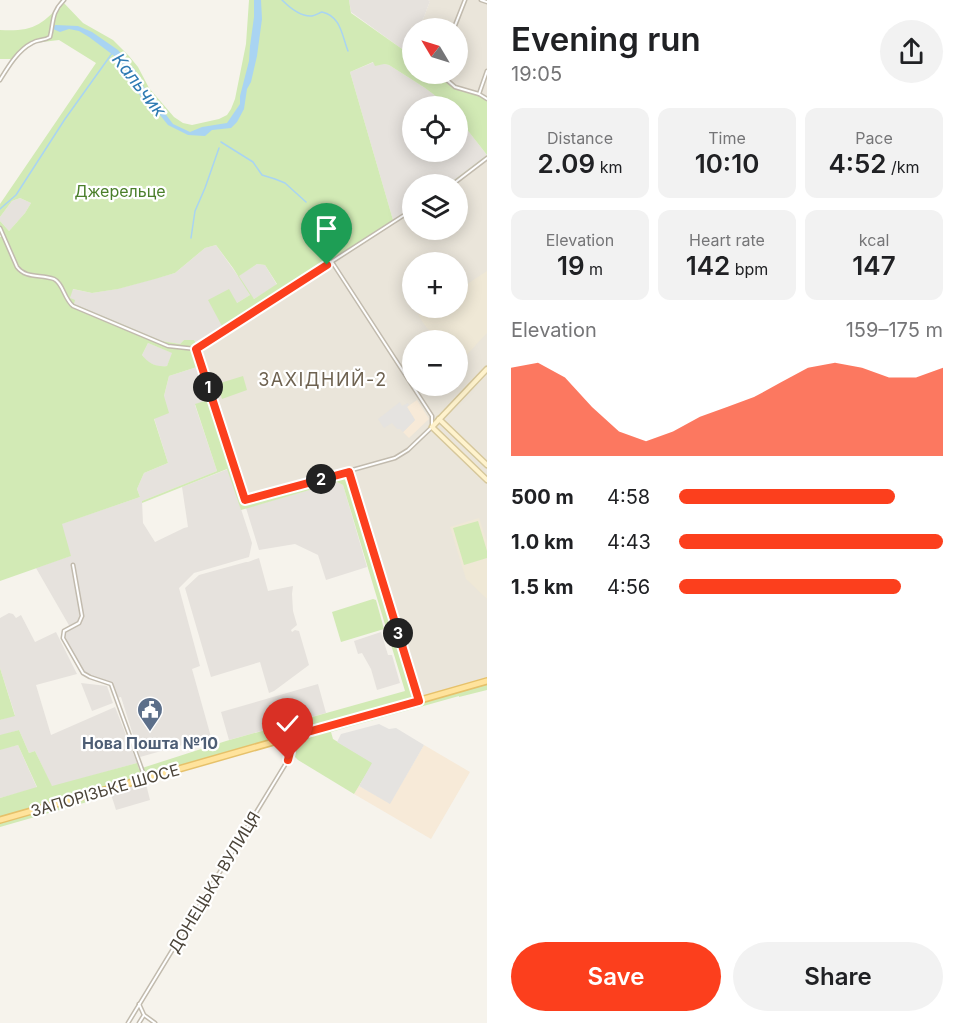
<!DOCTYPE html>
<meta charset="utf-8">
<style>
body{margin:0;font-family:Inter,sans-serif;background:#f2f2f2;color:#202124;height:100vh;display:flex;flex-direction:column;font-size:22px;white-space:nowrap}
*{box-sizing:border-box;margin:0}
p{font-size:20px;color:#757577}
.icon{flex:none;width:33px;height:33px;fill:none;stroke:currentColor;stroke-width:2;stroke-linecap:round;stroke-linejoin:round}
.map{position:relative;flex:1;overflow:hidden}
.panel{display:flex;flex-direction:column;background:#fff;width:480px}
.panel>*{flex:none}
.needle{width:39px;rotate:308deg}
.fabs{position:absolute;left:402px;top:18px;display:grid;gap:12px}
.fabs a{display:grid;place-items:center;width:66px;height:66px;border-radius:50%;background:#fff;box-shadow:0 3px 15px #0003;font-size:30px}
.pin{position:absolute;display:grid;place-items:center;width:51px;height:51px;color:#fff;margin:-62px -26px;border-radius:50% 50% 50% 0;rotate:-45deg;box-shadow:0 0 6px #0007}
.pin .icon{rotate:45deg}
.km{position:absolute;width:30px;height:30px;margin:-15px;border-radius:50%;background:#222;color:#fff;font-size:16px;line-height:30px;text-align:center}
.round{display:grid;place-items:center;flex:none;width:63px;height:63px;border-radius:32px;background:#f2f2f2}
.headline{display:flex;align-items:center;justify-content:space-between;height:102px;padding:0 24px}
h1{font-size:33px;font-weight:600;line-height:45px}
.figures{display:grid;grid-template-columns:repeat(3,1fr);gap:9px;height:102px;padding:6px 24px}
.figures div{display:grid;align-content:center;border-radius:12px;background:#f2f2f2;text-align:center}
.figures b{font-size:26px;font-weight:600}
.figures small{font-size:16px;font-weight:400}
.figures p{font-size:16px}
.chart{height:168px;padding:12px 24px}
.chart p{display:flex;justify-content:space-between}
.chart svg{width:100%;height:108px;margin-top:6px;fill:#fc3f1d;opacity:.7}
.action{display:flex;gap:12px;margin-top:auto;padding:12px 24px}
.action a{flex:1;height:69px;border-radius:36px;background:#fc3f1d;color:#fff;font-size:24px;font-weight:600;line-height:69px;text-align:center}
.action a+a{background:#f2f2f2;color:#202124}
ul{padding:0 24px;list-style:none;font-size:20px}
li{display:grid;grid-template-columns:96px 72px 1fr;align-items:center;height:45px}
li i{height:15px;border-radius:8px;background:#fc3f1d}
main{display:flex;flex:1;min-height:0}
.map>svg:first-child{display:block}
.residential{fill:#eae5da;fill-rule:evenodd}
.commercial{fill:#f7ead8}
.industrial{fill:#e6e2dd}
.education{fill:#efe8d6}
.green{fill:#d2eab5;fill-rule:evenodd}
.parking{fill:#e5e3e0}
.water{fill:#a9d4f2}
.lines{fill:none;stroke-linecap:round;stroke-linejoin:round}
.stream{stroke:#a9d4f2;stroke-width:1.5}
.street-casing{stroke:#c2bbae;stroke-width:5}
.secondary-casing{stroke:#d6c79b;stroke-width:7}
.primary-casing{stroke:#e6c16a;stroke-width:8}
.street{stroke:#fff;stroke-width:2}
.secondary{stroke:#fff3cd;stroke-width:4}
.primary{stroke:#ffe39c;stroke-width:5}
.route-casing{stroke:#fff;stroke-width:12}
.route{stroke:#fc3f1d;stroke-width:8}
.labels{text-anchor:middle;stroke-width:4.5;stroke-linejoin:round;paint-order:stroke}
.park-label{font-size:16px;fill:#4a7f2a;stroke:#fff}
.service-label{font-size:16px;font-weight:bold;fill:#4e5e75;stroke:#fff}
.street-label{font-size:16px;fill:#4b4439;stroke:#fff}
.water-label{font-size:18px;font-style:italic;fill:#2e7ab2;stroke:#fff}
.neighbourhood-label{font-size:18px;letter-spacing:1.5px;fill:#6e6250;stroke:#fff}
</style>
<main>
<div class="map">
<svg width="487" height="1023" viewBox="0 0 487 1023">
<rect width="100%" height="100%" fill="#f6f3ec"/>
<g class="residential">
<path d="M428 0H487V99L459 89 440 74H458V28H412V56L402 49 412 25 420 27 430 1Z"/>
<path d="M487 160V368L430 427 407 450 398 456 348 471 246 498 197 349 412 212V230H458V184H455ZM412 262H458V308H412ZM412 340H458V386H412Z"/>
<path d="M487 371V679L420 699 350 473 396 460 406 453Z"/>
</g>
<g class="commercial">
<path d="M417 400 429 419 409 438 403 432 415 420 407 407Z"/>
<path d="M424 745 470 772 431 839 354 794 359 786 390 803Z"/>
</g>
<g class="industrial">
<path d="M349 0H428L430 1 420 27 412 26 402 49 351 12Z"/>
<path d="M374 62 389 65 425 88 449 106H412V152H458V118L487 155 449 184H412V208L393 220 350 72Z"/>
<path d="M20 198 31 203 25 213 9 231 0 221V217L12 201Z"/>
<path d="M216 245 238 276 257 264 265 265 277 285 254 299 247 291 250 295 237 303 209 300 223 327 196 343 194 340H184L180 344 162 341 73 304 70 298 72 289 92 293 117 289 175 273 205 248Z"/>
<path d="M148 343 173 353 167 366 159 367 147 362 142 355Z"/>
<path d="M200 366 211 399 195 405 217 471 142 501 143 523 155 542 184 528 188 527 182 487 228 469 252 543 249 557 194 573 179 588 200 666 192 669 211 737 140 757 121 697 116 698 111 684 85 675 63 638 64 631 70 627 36 568 70 556 61 524 140 497 137 489 144 473 168 463 154 418 164 396 169 376Z"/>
<path d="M337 482 343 485 367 567 326 580 318 555 295 544 259 550 246 508Z"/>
<path d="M259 558 268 591 293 586 292 594 293 611 297 625 291 630 292 632 295 630 299 631 309 665 274 691 269 693 260 662 211 677 185 588 199 575 246 562H248Z"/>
<path d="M9 613 13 614 16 618 21 615 35 642 56 632 77 674 36 685 51 735 115 707 137 763 52 787 35 751 29 753 19 730 0 736V720L15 715 0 668V618Z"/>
<path d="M381 632 388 655H392L400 683 377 690 371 669 362 653 358 654 354 641Z"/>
<path d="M81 683 107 686 113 703 92 711Z"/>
<path d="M318 684 326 713 229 740 221 712Z"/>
<path d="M18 745 37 788 0 798V749Z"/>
<path d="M145 780 150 800 116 810 110 791Z"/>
</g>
<g class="education">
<path d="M487 271V333L461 361 458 357V340H440L426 327 418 315 430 308H458V290Z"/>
<path d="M479 518 487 542V599L466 579 450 527Z"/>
</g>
<g class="green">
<path d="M249 0H349L351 13 412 56V74H440L455 87 479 94 487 99V158L453 184H449L487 155 458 118V106H449L425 88 389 65 384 64 375 66 373 62 350 72 393 220 412 208V210L195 349 200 366 169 376 164 396 169 413 154 419 168 463 144 473 137 489 140 497 62 524 71 556 0 581V237L4 236 0 228V221L9 231 25 213 31 203 20 198 12 201 0 217V204L96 63 59 40 34 43 14 59H0V30C30 32 44 26 62 1L83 23 113 40 129 56 138 67 149 88 174 117 183 123 192 125 219 119 227 115 231 109 235 99 246 44ZM216 245 233 268 250 295 237 303 229 289 208 300 223 328 196 343 194 340H184L180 344 162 341 74 304 75 300 70 298 73 289 92 293 118 289 155 279 175 273 205 248ZM257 264 265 265 277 284 254 299 239 276ZM148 343 172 353 167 366C156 367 149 364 142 355Z"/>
<path d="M243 376 247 390 222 399 217 384Z"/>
<path d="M211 399 245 501 348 474 417 699 0 818V798L37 787 18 745 0 750V735L19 730 29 753 35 751 52 786 137 763 139 769 226 741 405 691 343 485 337 482 241 510 227 469 142 503V501L217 471 195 404Z"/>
<path d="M478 521 487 551V558L464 565 453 528Z"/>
<path d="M373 599 376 600 384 629 341 642 332 612Z"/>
<path d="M0 668 15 716 0 720Z"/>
<path d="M487 683V690L459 697V696L331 732 333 739 373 763 354 794 298 760 290 752 287 740Z"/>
<path d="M107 793 108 796 0 827V823Z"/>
</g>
<g class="parking">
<path d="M400 402 402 406 408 403 409 405 407 407 415 420 403 432 400 429H397L392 423 384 428 378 419Z"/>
<path d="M379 724 389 729 396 728 424 745 390 804 359 786 372 763 337 742 341 734Z"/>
</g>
<path class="water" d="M254 0H261L262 19 257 56 251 82 247 89 244 109 237 122 231 128 212 130 205 136 188 135 168 125 155 109 145 102 135 89 124 66 117 58 89 37 79 31 69 29 60 32 53 29 55 25 78 26 92 32 118 50 135 70 150 98 158 104 173 124 190 132 202 127 227 123 240 104V96L249 61 250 46 254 17Z"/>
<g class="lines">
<g class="stream">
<path d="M282 0C289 7 301 17 312 16 316 15 319 13 322 12 341 16 342 36 348 51"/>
<path d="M221 142 253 162 262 175 275 179 285 183 306 202"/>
<path d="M0 209 16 195 65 119 113 52"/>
<path d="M191 238 195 211 205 188 219 148"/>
</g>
<defs>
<g id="street">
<path d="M481 0 487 2"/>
<path d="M454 28 465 0"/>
<path d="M440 74 455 87 479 94 487 99"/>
<path d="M0 80C8 67 18 50 32 43 38 39 44 41 50 37 54 21 51 13 64 0"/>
<path d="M479 94 487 71"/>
<path d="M453 184 487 158"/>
<path d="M0 228 17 267C26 279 41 274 54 279 63 283 64 299 73 306L168 346 196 349"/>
<path d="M196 349 245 500 395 458 408 450 432 427V416L332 262"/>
<path d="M196 349 412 210"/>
<path d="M349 472 418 699"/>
<path d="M73 565 82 616 79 623 64 631 63 638 83 673 90 677 111 684 145 778"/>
<path d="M139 1004 144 1015 155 1023"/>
<path d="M128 1023 288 760 290 752 287 738"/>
<path d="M139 1023 144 1015"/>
</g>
<g id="secondary">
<path d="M487 369 432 427 487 480"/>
<path d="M439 419 487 465"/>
</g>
<path id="primary" d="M0 820 487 681"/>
</defs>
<use href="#street" class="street-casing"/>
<use href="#secondary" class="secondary-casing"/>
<use href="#primary" class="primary-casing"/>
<use href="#street" class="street"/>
<use href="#secondary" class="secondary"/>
<use href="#primary" class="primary"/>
</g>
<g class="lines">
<defs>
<path id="route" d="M288 760 290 752 286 738 419 701 349 472 245 500 196 349 327 265"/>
</defs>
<use href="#route" class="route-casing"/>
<use href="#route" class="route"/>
</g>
<defs>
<symbol id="civic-pin" viewBox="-11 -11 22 30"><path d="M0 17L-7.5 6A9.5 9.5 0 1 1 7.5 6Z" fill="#5c6f8a" stroke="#fff"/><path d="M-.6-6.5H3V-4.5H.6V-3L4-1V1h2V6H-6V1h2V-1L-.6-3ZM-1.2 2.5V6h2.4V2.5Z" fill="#fff"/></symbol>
</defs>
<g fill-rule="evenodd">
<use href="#civic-pin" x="135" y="695" width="30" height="40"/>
</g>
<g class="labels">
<g class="park-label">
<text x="120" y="197">Джерельце</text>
</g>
<g class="service-label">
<text x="150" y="749">Нова Пошта №10</text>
</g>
<g class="street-label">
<text transform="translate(105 790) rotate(-16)" y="6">ЗАПОРІЗЬКЕ ШОСЕ</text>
<text transform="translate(214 882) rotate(-59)" y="6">ДОНЕЦЬКА ВУЛИЦЯ</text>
</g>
<g class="water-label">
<text transform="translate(139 85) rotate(52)" y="6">Кальчик</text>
</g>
<g class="neighbourhood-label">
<text x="323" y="386">ЗАХІДНИЙ-2</text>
</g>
</g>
</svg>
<div class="fabs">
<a><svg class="needle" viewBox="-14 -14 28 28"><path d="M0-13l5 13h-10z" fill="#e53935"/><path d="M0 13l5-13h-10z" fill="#757577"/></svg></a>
<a><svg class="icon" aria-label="locate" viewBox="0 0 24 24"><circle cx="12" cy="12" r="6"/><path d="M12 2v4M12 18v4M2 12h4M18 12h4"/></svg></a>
<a><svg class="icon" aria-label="layers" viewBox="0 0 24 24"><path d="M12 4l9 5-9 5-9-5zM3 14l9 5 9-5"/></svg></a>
<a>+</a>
<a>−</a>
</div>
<div class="pin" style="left:327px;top:265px;background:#1e9e55"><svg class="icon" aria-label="arrive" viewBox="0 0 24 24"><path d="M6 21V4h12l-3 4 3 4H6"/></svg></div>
<div class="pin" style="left:288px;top:760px;background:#d93025"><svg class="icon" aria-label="check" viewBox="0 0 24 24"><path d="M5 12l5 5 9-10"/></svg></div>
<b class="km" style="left:208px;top:387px">1</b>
<b class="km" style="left:321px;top:479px">2</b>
<b class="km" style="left:398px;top:633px">3</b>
</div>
<section class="panel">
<div class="headline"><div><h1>Evening run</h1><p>19:05</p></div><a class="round"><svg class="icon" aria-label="share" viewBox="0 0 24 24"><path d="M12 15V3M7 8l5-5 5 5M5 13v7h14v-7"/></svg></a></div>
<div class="figures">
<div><p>Distance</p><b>2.09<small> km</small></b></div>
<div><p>Time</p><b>10:10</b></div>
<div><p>Pace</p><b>4:52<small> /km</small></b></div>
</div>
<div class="figures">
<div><p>Elevation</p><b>19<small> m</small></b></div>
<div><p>Heart rate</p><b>142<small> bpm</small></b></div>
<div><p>kcal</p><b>147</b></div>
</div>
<div class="chart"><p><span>Elevation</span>159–175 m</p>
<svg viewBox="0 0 160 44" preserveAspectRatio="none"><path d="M0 44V8L10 6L20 12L30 24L40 34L50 38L60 34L70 28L80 24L90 20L100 14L110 8L120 6L130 8L140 12L150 12L160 8V44z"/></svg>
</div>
<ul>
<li><b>500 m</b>4:58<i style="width:82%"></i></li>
<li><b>1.0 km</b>4:43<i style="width:100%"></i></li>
<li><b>1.5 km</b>4:56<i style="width:84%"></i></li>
</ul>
<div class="action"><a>Save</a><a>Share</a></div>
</section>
</main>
